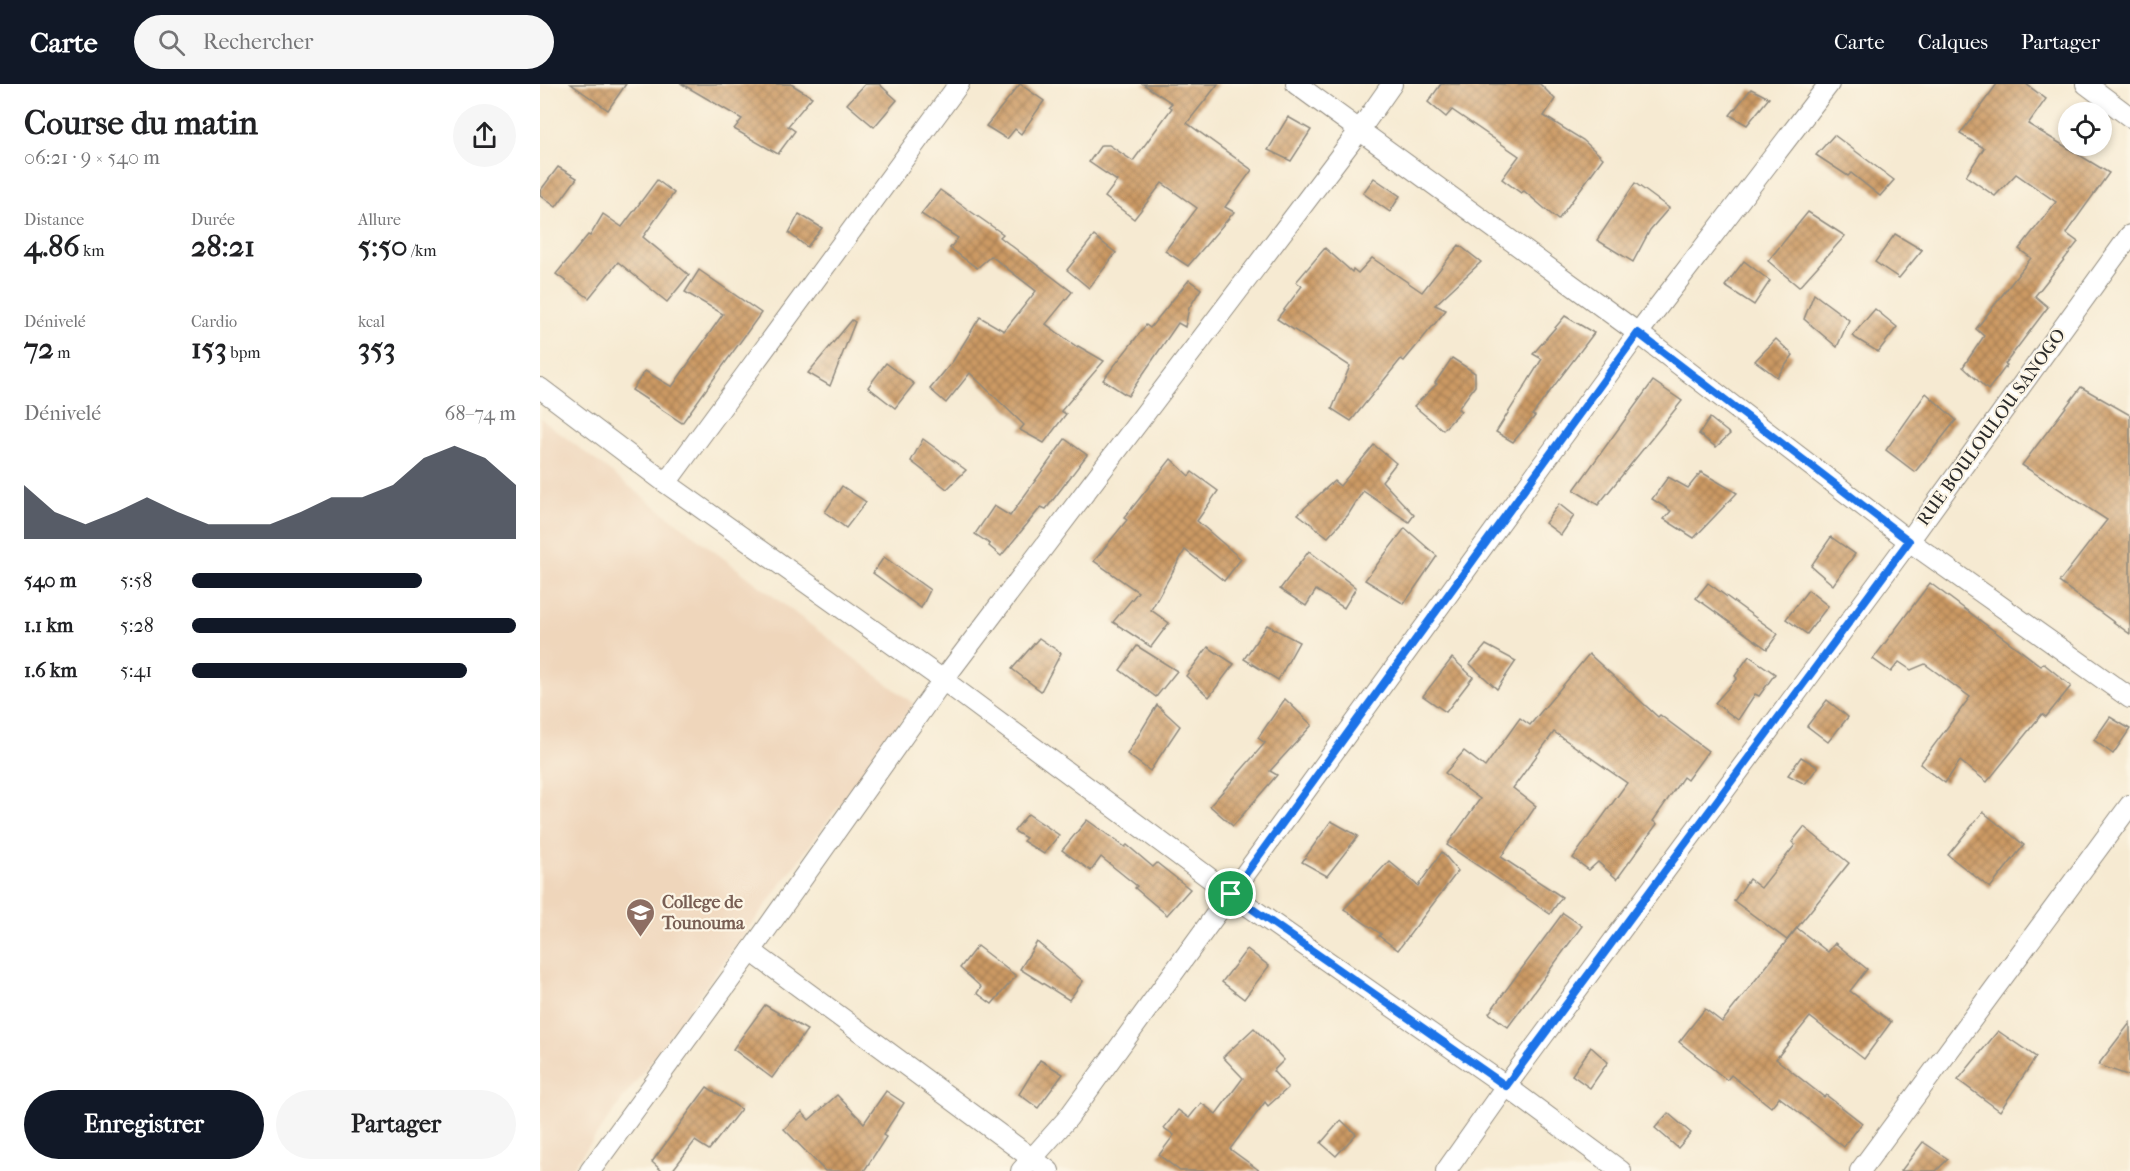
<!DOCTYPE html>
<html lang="fr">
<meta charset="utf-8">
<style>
body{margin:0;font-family:"IM FELL French Canon",serif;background:#f6f6f6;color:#202124;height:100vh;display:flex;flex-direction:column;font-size:22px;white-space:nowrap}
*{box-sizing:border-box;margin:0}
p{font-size:20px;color:#757577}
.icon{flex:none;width:33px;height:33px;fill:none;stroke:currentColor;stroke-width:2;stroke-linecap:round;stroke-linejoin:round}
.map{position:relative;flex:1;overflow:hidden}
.drawer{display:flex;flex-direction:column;background:#fff;width:540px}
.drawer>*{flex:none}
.controls{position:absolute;left:1518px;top:18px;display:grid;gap:12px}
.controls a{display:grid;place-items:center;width:54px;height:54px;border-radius:50%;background:#fff;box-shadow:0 3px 9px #0003;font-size:30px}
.pin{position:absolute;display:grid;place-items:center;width:51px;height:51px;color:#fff;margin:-26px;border:3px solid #fff;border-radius:50%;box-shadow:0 2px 6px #0007}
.round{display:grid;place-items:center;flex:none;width:63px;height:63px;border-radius:32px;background:#f6f6f6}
.overview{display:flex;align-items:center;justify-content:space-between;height:102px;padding:0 24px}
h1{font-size:33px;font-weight:800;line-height:45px}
.metrics{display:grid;grid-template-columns:repeat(3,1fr);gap:9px;height:102px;padding:6px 24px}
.metrics div{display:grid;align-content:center}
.metrics b{font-size:30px;font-weight:800}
.metrics small{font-size:16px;font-weight:400}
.metrics p{font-size:16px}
.chart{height:168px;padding:12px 24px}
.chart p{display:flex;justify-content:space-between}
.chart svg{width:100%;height:108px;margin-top:6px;fill:#111827;opacity:.7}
.cta{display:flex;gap:12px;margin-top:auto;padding:12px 24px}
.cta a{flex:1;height:69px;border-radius:36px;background:#111827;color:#fff;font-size:24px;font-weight:800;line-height:69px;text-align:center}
.cta a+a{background:#f6f6f6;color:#202124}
ul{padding:0 24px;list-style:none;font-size:20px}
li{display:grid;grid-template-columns:96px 72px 1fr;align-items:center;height:45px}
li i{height:15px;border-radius:8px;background:#111827}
header{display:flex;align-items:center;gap:36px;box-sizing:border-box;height:84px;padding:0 30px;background:#111827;color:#fff}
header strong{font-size:28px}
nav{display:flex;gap:33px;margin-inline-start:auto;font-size:21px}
.search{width:420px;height:54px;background:#f6f6f6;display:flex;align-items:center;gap:15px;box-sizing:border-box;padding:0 21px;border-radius:33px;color:#757577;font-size:22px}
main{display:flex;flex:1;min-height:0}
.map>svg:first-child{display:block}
.built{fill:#efd6bb}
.building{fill:url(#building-cross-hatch)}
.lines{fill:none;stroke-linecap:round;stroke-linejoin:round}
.street-casing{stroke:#908a7e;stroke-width:22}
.street{stroke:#fff;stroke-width:20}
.route-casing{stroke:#fff;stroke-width:12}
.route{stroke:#1a73e8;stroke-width:8}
.labels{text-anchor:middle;stroke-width:4.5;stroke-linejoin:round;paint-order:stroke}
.street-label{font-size:18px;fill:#2b2b2b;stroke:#fcf5e5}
.education-label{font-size:18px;font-weight:bold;fill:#785e54;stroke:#fcf5e5;text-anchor:start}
</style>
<header>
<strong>Carte</strong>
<div class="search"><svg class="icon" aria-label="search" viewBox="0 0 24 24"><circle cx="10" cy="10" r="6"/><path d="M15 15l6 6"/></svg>Rechercher</div>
<nav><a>Carte</a><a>Calques</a><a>Partager</a></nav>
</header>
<main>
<section class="drawer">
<div class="overview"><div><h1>Course du matin</h1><p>06:21 · 9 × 540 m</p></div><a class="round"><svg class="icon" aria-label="share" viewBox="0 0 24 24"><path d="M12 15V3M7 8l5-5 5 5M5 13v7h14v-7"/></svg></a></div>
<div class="metrics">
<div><p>Distance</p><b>4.86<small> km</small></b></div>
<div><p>Durée</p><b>28:21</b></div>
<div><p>Allure</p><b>5:50<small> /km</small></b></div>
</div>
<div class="metrics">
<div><p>Dénivelé</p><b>72<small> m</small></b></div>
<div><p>Cardio</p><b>153<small> bpm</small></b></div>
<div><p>kcal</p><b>353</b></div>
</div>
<div class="chart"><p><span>Dénivelé</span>68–74 m</p>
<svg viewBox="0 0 160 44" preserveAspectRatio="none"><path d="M0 44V22L10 33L20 38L30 33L40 27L50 33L60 38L70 38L80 38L90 33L100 27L110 27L120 22L130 11L140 6L150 11L160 22V44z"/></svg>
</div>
<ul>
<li><b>540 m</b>5:58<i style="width:71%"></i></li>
<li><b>1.1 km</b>5:28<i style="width:100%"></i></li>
<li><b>1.6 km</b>5:41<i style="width:85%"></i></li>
</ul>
<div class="cta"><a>Enregistrer</a><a>Partager</a></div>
</section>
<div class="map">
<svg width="1590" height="1087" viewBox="0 0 1590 1087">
<defs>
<pattern id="building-cross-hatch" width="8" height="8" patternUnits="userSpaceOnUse" patternTransform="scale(1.5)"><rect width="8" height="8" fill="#cc9a64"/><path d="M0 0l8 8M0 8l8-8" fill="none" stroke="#a67e53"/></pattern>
</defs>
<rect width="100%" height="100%" fill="#fcf5e5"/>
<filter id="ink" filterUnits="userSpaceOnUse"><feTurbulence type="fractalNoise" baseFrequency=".0167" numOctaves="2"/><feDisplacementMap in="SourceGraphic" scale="12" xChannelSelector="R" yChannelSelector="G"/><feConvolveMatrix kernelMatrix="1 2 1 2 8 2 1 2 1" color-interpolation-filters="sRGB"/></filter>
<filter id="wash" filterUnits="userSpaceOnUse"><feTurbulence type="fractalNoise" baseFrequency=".008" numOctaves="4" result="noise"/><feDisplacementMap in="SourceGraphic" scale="24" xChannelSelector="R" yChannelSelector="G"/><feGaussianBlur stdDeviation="1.35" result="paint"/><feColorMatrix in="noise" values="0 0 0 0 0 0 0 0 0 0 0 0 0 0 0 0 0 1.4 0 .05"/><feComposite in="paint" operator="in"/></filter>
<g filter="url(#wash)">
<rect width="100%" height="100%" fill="#f6ead2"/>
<path class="built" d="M0 334 374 620 30 1087H0Z"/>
<g id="blocks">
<g class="building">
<path d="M31 0H86L68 26Z"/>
<path d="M142 0H251L272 13 248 42 255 47 238 70 194 45 202 35Z"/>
<path d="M325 0H339L357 16 334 43 307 20Z"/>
<path d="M480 0 504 17 481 50 475 45 467 55 446 42Z"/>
<path d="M603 0H678L647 39 712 86 685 123 694 128 648 182 625 167 657 124 622 99 594 135 565 113 577 97 549 78 561 61H569L593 77 632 24 629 22 632 19Z"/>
<path d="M901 0H1000L1015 15 1004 32 1043 56 1063 74 1018 136 984 107 981 109 962 95 979 72 912 26 906 33 888 18Z"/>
<path d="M1457 0H1486L1506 15 1488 40 1569 89 1526 149 1538 158 1495 212 1508 223 1465 280 1467 281 1448 306 1423 283 1444 252 1436 245 1491 174 1479 165 1516 118 1476 90 1455 112 1426 92 1444 64 1420 50Z"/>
<path d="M1211 5 1229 14 1207 41 1190 31Z"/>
<path d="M748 33 771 46 751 77 728 66Z"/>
<path d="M1294 51 1354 96 1340 112 1311 89 1308 92 1276 71Z"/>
<path d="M18 83 37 94 16 123 0 111V107Z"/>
<path d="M834 94 860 112 850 128 823 109Z"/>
<path d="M117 96 134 109 103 153 149 191 127 218 78 178 49 214 16 190 48 151 50 152 63 130 82 143Z"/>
<path d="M1095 99 1129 124 1110 146 1093 178 1057 156Z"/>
<path d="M400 106 463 150 460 153 532 208 506 240 537 263 538 262 564 277 521 327 526 330 504 359 480 346 484 341 430 289 406 319 390 305 413 277 440 233 464 247 496 207 451 172 437 184 410 164 418 154 381 130Z"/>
<path d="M1268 128 1305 152 1259 203 1228 177Z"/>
<path d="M259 130 282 144 267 163 249 149Z"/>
<path d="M1355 150 1382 166 1359 194 1335 178Z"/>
<path d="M554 152 576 169 549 204 527 186Z"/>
<path d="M919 161 941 178 895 221 906 226 864 277 861 275 811 337 792 325 810 282 737 235 762 202 756 198 785 164 812 188 813 185 818 189 832 174 882 208Z"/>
<path d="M1204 177 1230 197 1214 221 1185 202Z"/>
<path d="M159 186 221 229 142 339 92 306 105 287 132 303 183 230 145 208Z"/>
<path d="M649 196 661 205 649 224 645 243 638 239 588 312 563 296 606 241 610 244Z"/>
<path d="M1274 210 1309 236 1297 263 1264 235Z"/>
<path d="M1335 225 1357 243 1338 268 1312 252Z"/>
<path d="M1025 232 1054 249 992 331 995 332 973 358 956 348 1002 275 993 270Z"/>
<path d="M312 236 315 238 290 302 268 289Z"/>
<path d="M1236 255 1253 271 1237 293 1215 277Z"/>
<path d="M912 274 935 289V302L918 325 921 327 903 346 874 322 897 300 895 299Z"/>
<path d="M346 279 374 300 355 324 328 303Z"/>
<path d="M1113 297 1142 317 1058 421 1034 406Z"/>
<path d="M1541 303 1590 331V550L1519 498 1567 436 1482 381Z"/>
<path d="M1386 309 1416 336 1375 388 1346 366Z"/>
<path d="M1170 334 1190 350 1176 363 1159 350Z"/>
<path d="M383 355 426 386 407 405 371 377Z"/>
<path d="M525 355 547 371 506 425 501 423 461 472 449 462 450 460 435 450 454 422 470 432Z"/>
<path d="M834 361 856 379 842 397 874 431 869 438 823 407 808 431 788 453 758 430 794 397 800 402Z"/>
<path d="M631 375 649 392 652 388 678 407 657 437 701 475 684 497 645 466 611 526 629 539 611 563 573 538 598 508 554 477 587 436 584 434Z"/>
<path d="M1161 388 1197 409 1154 454 1124 435 1131 427 1112 415 1128 393 1148 404Z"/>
<path d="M302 402 326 418 306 444 285 428Z"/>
<path d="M1019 420 1034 432 1021 451 1005 439Z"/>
<path d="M865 444 897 472 864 520 825 496Z"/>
<path d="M1291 453 1315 470 1293 501 1271 482Z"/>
<path d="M769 467 816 504 804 524 776 506 766 522 740 505Z"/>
<path d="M344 473 390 506 381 524 333 489Z"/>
<path d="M1168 499 1238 550 1227 565 1156 514Z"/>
<path d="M1390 499 1501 582 1503 579 1531 602 1506 633 1502 630 1447 698 1420 677 1405 699 1380 680 1430 613 1385 580 1371 586 1359 578 1351 588 1333 575Z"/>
<path d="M1268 506 1288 522 1267 550 1246 535Z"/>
<path d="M727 541 759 558 738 596 704 575Z"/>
<path d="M499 554 521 569 501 607 472 585Z"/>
<path d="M946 561 976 577 957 605 930 580Z"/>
<path d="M597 562 637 587 616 613 580 586Z"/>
<path d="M668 563 694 580 669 613 646 592Z"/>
<path d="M1049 570 1118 633 1120 631 1168 667 1147 696 1143 693 1113 737 1117 740 1077 795 1058 778 1049 786 1033 774 1087 699 1014 648 973 704 996 722 961 773 1022 813 1010 830 907 761 940 715 905 689 924 667 945 683 980 634 990 641Z"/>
<path d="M1209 572 1235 590 1219 612 1215 610 1198 636 1175 619 1197 594 1195 592Z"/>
<path d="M912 574 933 593 906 628 883 612Z"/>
<path d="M745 615 772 641 730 687 737 691 693 742 670 722 725 659 718 654Z"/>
<path d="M1287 616 1308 633 1288 658 1267 642Z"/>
<path d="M617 621 640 642 610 687 587 670Z"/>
<path d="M1570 633 1590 645 1573 670 1554 656Z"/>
<path d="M1261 673 1278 683 1265 700 1248 691Z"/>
<path d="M1443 728 1484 761 1450 804 1408 771Z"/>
<path d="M488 730 519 751 504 770 483 757 486 754 474 747Z"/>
<path d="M547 736 585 763 587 761 613 783 617 779 650 805 627 831 595 804 597 802 561 773 551 787 522 766Z"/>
<path d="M791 737 818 752 787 792 762 778Z"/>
<path d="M1264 743 1309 779 1247 856 1194 817 1209 795 1221 804 1255 761 1252 758Z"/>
<path d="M902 768 918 787 858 866 839 852 841 850 804 825 849 777 878 802Z"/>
<path d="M1023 829 1042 842 968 943 949 929Z"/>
<path d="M1257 844 1288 868 1295 859 1327 885 1310 907 1351 938 1324 975 1270 933 1236 975 1284 1013 1286 1011 1322 1039 1304 1063 1239 1013 1231 1023 1191 991 1187 996 1139 958 1165 925 1182 938Z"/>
<path d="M497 858 543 897 529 916 480 885Z"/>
<path d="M437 862 476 892 452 920 437 909 441 903 420 884Z"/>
<path d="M707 865 729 882 704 915 682 898Z"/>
<path d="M225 921 267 946 232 994 193 965Z"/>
<path d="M1590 939V992L1558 981Z"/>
<path d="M714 944 744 976 733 987 748 1004 728 1022 725 1018 690 1065 720 1087H640L619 1071 634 1051 624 1044 638 1026 649 1034 661 1019 676 1030 703 994 683 973Z"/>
<path d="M1458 947 1496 973 1460 1027 1418 996Z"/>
<path d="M1051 963 1068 978 1050 1004 1032 991Z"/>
<path d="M500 976 523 990 498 1024 479 1010Z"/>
<path d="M167 1003 201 1025 169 1066 155 1057 132 1087H122L112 1078Z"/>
<path d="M346 1007 364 1019 343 1051 346 1053 324 1087H285L244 1045 262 1028 269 1036 297 1011 324 1039Z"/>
<path d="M1128 1029 1151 1049 1138 1064 1115 1044Z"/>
<path d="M801 1036 816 1050 796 1072 781 1059Z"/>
<path d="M1383 1058 1408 1075 1396 1087H1361Z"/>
</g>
</g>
</g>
<g filter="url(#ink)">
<use href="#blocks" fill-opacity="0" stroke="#908a7e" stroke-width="1.5"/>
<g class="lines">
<defs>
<g id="street">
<path d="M756 0 1098 249 1369 457 1590 614"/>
<path d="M1546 0 1590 33"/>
<path d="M0 304 126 399 403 596 691 810 966 1002 1081 1087"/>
<path d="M126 399 419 0"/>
<path d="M211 867 509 1087"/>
<path d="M50 1087 211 867 403 596 819 47 852 0"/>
<path d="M481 1087 528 1034 1098 249 1289 0"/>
<path d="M906 1087 966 1002 1369 457 1590 151"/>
<path d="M1320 1087 1590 721"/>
</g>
</defs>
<use href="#street" class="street-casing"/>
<use href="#street" class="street"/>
</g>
</g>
<g class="lines" filter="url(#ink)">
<defs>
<path id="route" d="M1098 249 1369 457 966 1002 691 810Z"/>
</defs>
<use href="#route" class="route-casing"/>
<use href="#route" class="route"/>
</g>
<defs>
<symbol id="school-pin" viewBox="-11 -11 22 30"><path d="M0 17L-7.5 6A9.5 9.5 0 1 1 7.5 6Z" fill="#8d6e63" stroke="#fcf5e5"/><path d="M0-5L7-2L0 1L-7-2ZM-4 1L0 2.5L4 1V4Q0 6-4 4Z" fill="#fff"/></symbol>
</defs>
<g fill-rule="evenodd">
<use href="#school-pin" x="84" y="812" width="33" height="45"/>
</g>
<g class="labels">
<g class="street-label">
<text transform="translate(1451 343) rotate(-54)" y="6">RUE BOULOULOU SANOGO</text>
</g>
<g class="education-label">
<text x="122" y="824">College de<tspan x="122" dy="21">Tounouma</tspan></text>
</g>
</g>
</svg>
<div class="controls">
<a><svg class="icon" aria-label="locate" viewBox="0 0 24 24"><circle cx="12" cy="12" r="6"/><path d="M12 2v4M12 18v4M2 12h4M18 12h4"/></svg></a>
</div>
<div class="pin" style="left:691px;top:810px;background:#1e9e55"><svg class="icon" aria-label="arrive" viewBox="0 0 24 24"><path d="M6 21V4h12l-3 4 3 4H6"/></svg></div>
</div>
</main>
